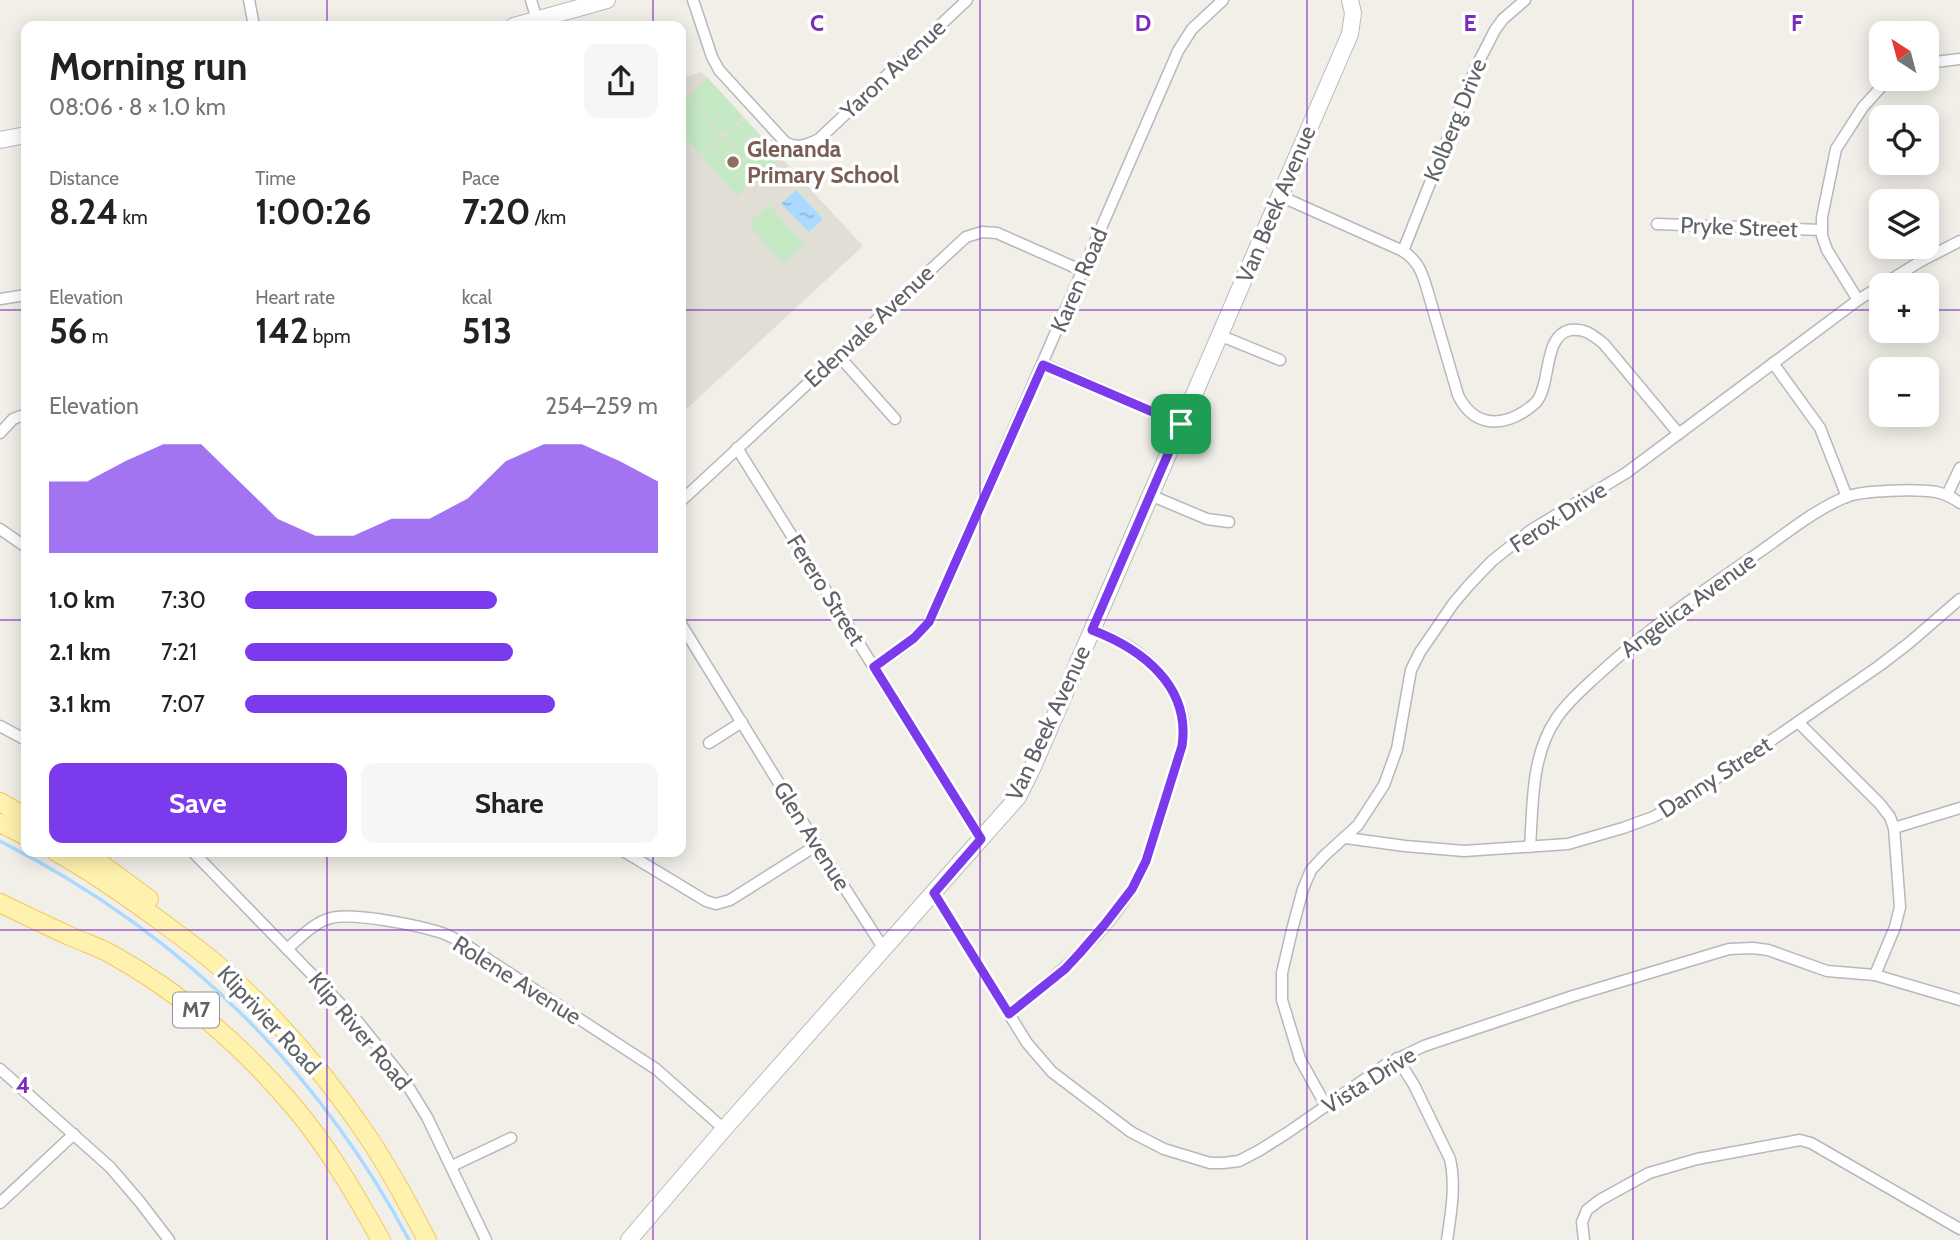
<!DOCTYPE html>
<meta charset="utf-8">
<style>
body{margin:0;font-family:Cabin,sans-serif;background:#f6f6f6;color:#222;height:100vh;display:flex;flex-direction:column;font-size:26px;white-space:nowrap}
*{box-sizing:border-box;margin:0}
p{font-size:23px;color:#767676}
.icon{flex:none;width:38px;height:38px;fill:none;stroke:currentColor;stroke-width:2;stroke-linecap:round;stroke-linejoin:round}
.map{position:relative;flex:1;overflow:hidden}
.sheet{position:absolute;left:21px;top:21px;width:665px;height:836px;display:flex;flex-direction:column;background:#fff;border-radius:14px;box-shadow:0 4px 18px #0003}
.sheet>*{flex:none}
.needle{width:46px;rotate:324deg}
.fabs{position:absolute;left:1869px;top:21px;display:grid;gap:14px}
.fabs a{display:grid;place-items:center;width:70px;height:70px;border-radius:14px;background:#fff;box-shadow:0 4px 18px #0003;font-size:35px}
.pin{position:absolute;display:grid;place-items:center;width:60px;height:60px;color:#fff;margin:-30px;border-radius:14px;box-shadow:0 4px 10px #0006}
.round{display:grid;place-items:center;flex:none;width:74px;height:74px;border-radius:14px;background:#f6f6f6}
.summary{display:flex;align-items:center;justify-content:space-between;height:119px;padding:0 28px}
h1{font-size:38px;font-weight:800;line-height:52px}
.stats{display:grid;grid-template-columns:repeat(3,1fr);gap:10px;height:119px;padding:7px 28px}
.stats div{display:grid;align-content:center}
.stats b{font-size:35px;font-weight:800}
.stats small{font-size:19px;font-weight:400}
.stats p{font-size:19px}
.chart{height:196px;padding:14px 28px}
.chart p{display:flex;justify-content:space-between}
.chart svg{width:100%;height:126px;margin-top:7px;fill:#7c3aed;opacity:.7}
.button{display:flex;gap:14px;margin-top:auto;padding:14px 28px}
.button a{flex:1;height:80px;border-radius:14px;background:#7c3aed;color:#fff;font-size:28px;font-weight:800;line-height:80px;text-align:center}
.button a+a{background:#f6f6f6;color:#222}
ul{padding:0 28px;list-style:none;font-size:23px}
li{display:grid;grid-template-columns:112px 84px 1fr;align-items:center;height:52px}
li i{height:18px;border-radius:9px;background:#7c3aed}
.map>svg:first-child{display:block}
.education{fill:#e1ded6}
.garden{fill:#c5e8c5}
.water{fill:url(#water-ripples)}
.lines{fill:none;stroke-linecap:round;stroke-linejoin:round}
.stream{stroke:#aadaff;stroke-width:3.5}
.street-casing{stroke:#b5b8bc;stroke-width:13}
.secondary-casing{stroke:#b6babf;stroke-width:18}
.primary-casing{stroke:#f2c960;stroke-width:20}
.street{stroke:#fff;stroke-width:10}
.secondary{stroke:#fff;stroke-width:16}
.primary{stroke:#fff2af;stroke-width:18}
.route-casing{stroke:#fff;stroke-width:14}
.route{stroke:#7c3aed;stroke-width:9}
.grid{fill:none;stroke:#7b2cbf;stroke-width:2;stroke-opacity:0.55}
.education-dot{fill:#8d6e63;stroke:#fff;stroke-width:2.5}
.labels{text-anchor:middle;stroke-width:7;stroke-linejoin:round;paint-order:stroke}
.shield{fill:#fff;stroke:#8f9295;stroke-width:2}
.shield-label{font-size:21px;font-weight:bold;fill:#5f6368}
.street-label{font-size:23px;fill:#5f6368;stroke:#fff}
.education-label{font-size:23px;font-weight:bold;fill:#785e54;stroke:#fff;text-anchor:start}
.grid-label{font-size:23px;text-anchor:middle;font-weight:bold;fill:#7b2cbf;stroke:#fff;stroke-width:7;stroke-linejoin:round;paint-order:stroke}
</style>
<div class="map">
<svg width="1960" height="1240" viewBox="0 0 1960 1240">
<defs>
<pattern id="water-ripples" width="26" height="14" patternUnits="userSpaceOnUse" patternTransform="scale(1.75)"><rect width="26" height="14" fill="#aadaff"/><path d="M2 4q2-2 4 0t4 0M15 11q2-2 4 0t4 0" fill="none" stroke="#8eb4d2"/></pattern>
</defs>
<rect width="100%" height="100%" fill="#f1efe8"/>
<path class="education" d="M702 72 863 246 681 414V78Z"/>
<g class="garden">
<path d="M708 78 743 117 723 135 688 97Z"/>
<path d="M687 98 722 137 701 155 681 133V103Z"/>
<path d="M745 119 780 158 759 176 724 137Z"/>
<path d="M723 138 758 177 737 196 702 157Z"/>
<path d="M769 205 804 244 783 263 748 224Z"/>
</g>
<path class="water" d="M796 190 823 219 809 232 781 204Z"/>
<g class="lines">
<path class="stream" d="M0 841C177 931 315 1064 409 1240"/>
<defs>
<g id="street">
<path d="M249 0 254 26"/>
<path d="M531 0 537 20"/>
<path d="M693 0 712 57 719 70 785 142C797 149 807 145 819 139L967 0"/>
<path d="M1927 63 1960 59"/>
<path d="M1280 196 1403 251C1418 261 1422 272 1427 289L1458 395C1472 424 1498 429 1525 411 1529 408 1534 405 1537 401 1551 384 1543 336 1570 330 1585 328 1593 335 1604 344L1679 434"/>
<path d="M1657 224 1822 230"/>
<path d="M1403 251 1476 67 1495 30 1503 19 1525 0"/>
<path d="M0 299 26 295"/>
<path d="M1858 300 1827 250 1822 236V217L1836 149 1863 107 1882 86 1891 79"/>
<path d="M1219 335 1280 360"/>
<path d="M838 355 895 419"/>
<path d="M1773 363 1820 428 1847 497"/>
<path d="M1043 364 1181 424"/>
<path d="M0 433 13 419 26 414"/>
<path d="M737 448 981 839"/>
<path d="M1150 495 1207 519 1229 522"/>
<path d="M1947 495 1960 468"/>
<path d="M681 501 966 237 982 232 997 233 1083 271"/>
<path d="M0 529 26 547"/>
<path d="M681 624 817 845 884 949"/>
<path d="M874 667C897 651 921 637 934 612L1178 51 1192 29 1223 0"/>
<path d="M1798 722 1880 804 1890 817 1894 828 1900 907 1895 927 1875 975"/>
<path d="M0 726 26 740"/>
<path d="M709 743 742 722"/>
<path d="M1894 828 1960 808"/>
<path d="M1346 838 1405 846 1464 851 1568 844 1623 828 1653 817 1685 800 1879 666 1909 643 1960 599"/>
<path d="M1530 847C1533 804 1531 756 1556 719 1568 701 1585 687 1600 673 1650 627 1706 589 1761 551 1788 532 1816 509 1846 497 1863 490 1918 489 1936 492 1945 494 1953 498 1960 503"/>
<path d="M193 852 359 1023 403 1078 427 1117 486 1240"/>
<path d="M625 852 706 901 716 904 730 900 817 845"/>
<path d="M934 893 1027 1043 1052 1072 1131 1132 1164 1149 1210 1163H1223L1239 1161 1260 1150 1287 1133 1385 1065 1424 1046 1573 996 1729 949 1753 948 1768 950 1827 971 1875 975 1960 1000"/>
<path d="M287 949C300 938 314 922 331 918 352 912 416 925 439 932 447 934 455 939 463 943L656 1069 724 1129"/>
<path d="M1009 1014C1059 975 1121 922 1146 861L1182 746C1183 737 1185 728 1183 718 1178 693 1157 666 1137 652 1123 642 1107 636 1092 630"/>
<path d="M1397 1058 1414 1085 1450 1159C1456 1185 1451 1214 1447 1240"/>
<path d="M0 1069 110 1167 140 1202 169 1240"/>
<path d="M1326 1106 1300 1059 1282 1000V973L1292 930 1303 889 1311 870 1325 855 1358 825 1384 785 1397 749 1411 670 1420 652 1453 604 1469 585 1492 561 1531 530 1626 473 1858 300 1921 261 1960 241"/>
<path d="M452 1166 511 1138"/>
<path d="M0 1203 74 1134"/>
<path d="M1584 1240 1582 1222 1587 1210 1600 1200 1649 1173 1697 1159 1800 1140 1811 1143 1960 1229"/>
</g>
<g id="secondary">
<path d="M514 26 607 0"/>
<path d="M0 140 26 135"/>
<path d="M629 1240 724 1129 1018 797 1032 769 1350 34 1353 13 1350 0"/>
</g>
<g id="primary">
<path d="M0 802 26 817"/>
<path d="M0 823 26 836"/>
<path d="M56 852C92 872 126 896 159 920 180 936 202 951 222 969 275 1016 326 1075 366 1134 389 1168 408 1204 427 1240"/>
<path d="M85 852 149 899"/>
<path d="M0 903C24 915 48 926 72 937 85 943 99 947 111 954 181 993 242 1045 294 1107 328 1147 355 1194 381 1240"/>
</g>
</defs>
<use href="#street" class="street-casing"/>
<use href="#secondary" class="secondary-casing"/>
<use href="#primary" class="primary-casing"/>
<use href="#street" class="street"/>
<use href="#secondary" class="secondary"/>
<use href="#primary" class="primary"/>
</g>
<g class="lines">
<defs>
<path id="route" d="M1043 365 1181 424 1092 630C1142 649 1191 686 1182 746L1146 861 1132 889 1105 924 1079 954 1065 969 1009 1014 934 893 981 839 874 667 914 638 929 622Z"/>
</defs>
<use href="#route" class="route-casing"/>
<use href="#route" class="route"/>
</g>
<path class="grid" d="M327 0V26M653 0V26M980 0V1240M1307 0V1240M1633 0V1240M0 310H26M681 310H1881M1927 310H1960M0 620H26M681 620H1960M327 852V1240M653 852V1240M0 930H1960"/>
<circle class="education-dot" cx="733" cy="162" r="7"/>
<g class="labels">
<rect class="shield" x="173" y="992.5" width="46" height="35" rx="5"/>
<g class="shield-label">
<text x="196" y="1017">M7</text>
</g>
<g class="street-label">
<text transform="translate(893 69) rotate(-43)" y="8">Yaron Avenue</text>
<text transform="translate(1455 120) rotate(-68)" y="8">Kolberg Drive</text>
<text transform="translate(1276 204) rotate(-67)" y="8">Van Beek Avenue</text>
<text transform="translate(1739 227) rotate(2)" y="8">Pryke Street</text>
<text transform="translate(1079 280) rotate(-67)" y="8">Karen Road</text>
<text transform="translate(869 326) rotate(-43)" y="8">Edenvale Avenue</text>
<text transform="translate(1558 517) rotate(-33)" y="8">Ferox Drive</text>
<text transform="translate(826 590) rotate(58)" y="8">Ferero Street</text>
<text transform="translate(1688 605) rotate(-36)" y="8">Angelica Avenue</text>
<text transform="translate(1048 723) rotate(-65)" y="8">Van Beek Avenue</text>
<text transform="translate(1715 777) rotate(-33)" y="8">Danny Street</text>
<text transform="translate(812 836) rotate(58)" y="8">Glen Avenue</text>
<text transform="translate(517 980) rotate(32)" y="8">Rolene Avenue</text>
<text transform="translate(269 1020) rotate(47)" y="8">Kliprivier Road</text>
<text transform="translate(360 1031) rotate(50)" y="8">Klip River Road</text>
<text transform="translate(1369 1080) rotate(-32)" y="8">Vista Drive</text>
</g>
<g class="education-label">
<text x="747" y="157">Glenanda<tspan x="747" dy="26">Primary School</tspan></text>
</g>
</g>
<g class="grid-label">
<text x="817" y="31">C</text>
<text x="1143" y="31">D</text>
<text x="1470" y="31">E</text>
<text x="1797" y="31">F</text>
<text x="23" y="1093">4</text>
</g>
</svg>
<div class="fabs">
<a><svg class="needle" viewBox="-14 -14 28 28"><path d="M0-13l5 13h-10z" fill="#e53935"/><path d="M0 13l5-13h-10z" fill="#767676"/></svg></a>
<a><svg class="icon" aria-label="locate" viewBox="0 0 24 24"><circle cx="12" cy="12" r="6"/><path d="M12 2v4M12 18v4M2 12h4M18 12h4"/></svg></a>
<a><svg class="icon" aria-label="layers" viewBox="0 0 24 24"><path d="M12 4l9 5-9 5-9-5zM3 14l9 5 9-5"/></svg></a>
<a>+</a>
<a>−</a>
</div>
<div class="pin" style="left:1181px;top:424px;background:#1e9e55"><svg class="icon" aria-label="arrive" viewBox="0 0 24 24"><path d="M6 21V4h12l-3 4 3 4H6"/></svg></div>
<section class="sheet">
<div class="summary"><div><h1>Morning run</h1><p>08:06 · 8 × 1.0 km</p></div><a class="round"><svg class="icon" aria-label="share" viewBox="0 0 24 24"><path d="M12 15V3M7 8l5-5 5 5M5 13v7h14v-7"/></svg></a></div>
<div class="stats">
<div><p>Distance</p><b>8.24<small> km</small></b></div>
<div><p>Time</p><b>1:00:26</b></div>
<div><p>Pace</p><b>7:20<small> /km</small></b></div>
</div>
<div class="stats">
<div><p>Elevation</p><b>56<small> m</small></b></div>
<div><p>Heart rate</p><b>142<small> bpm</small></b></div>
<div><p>kcal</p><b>513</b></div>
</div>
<div class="chart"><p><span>Elevation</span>254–259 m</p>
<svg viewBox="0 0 160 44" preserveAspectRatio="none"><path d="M0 44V19L10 19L20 12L30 6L40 6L50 19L60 32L70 38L80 38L90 32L100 32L110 25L120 12L130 6L140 6L150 12L160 19V44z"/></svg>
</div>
<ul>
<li><b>1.0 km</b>7:30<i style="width:61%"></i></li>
<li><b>2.1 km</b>7:21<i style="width:65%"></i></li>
<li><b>3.1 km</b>7:07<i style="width:75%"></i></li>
</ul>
<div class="button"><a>Save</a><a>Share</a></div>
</section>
</div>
